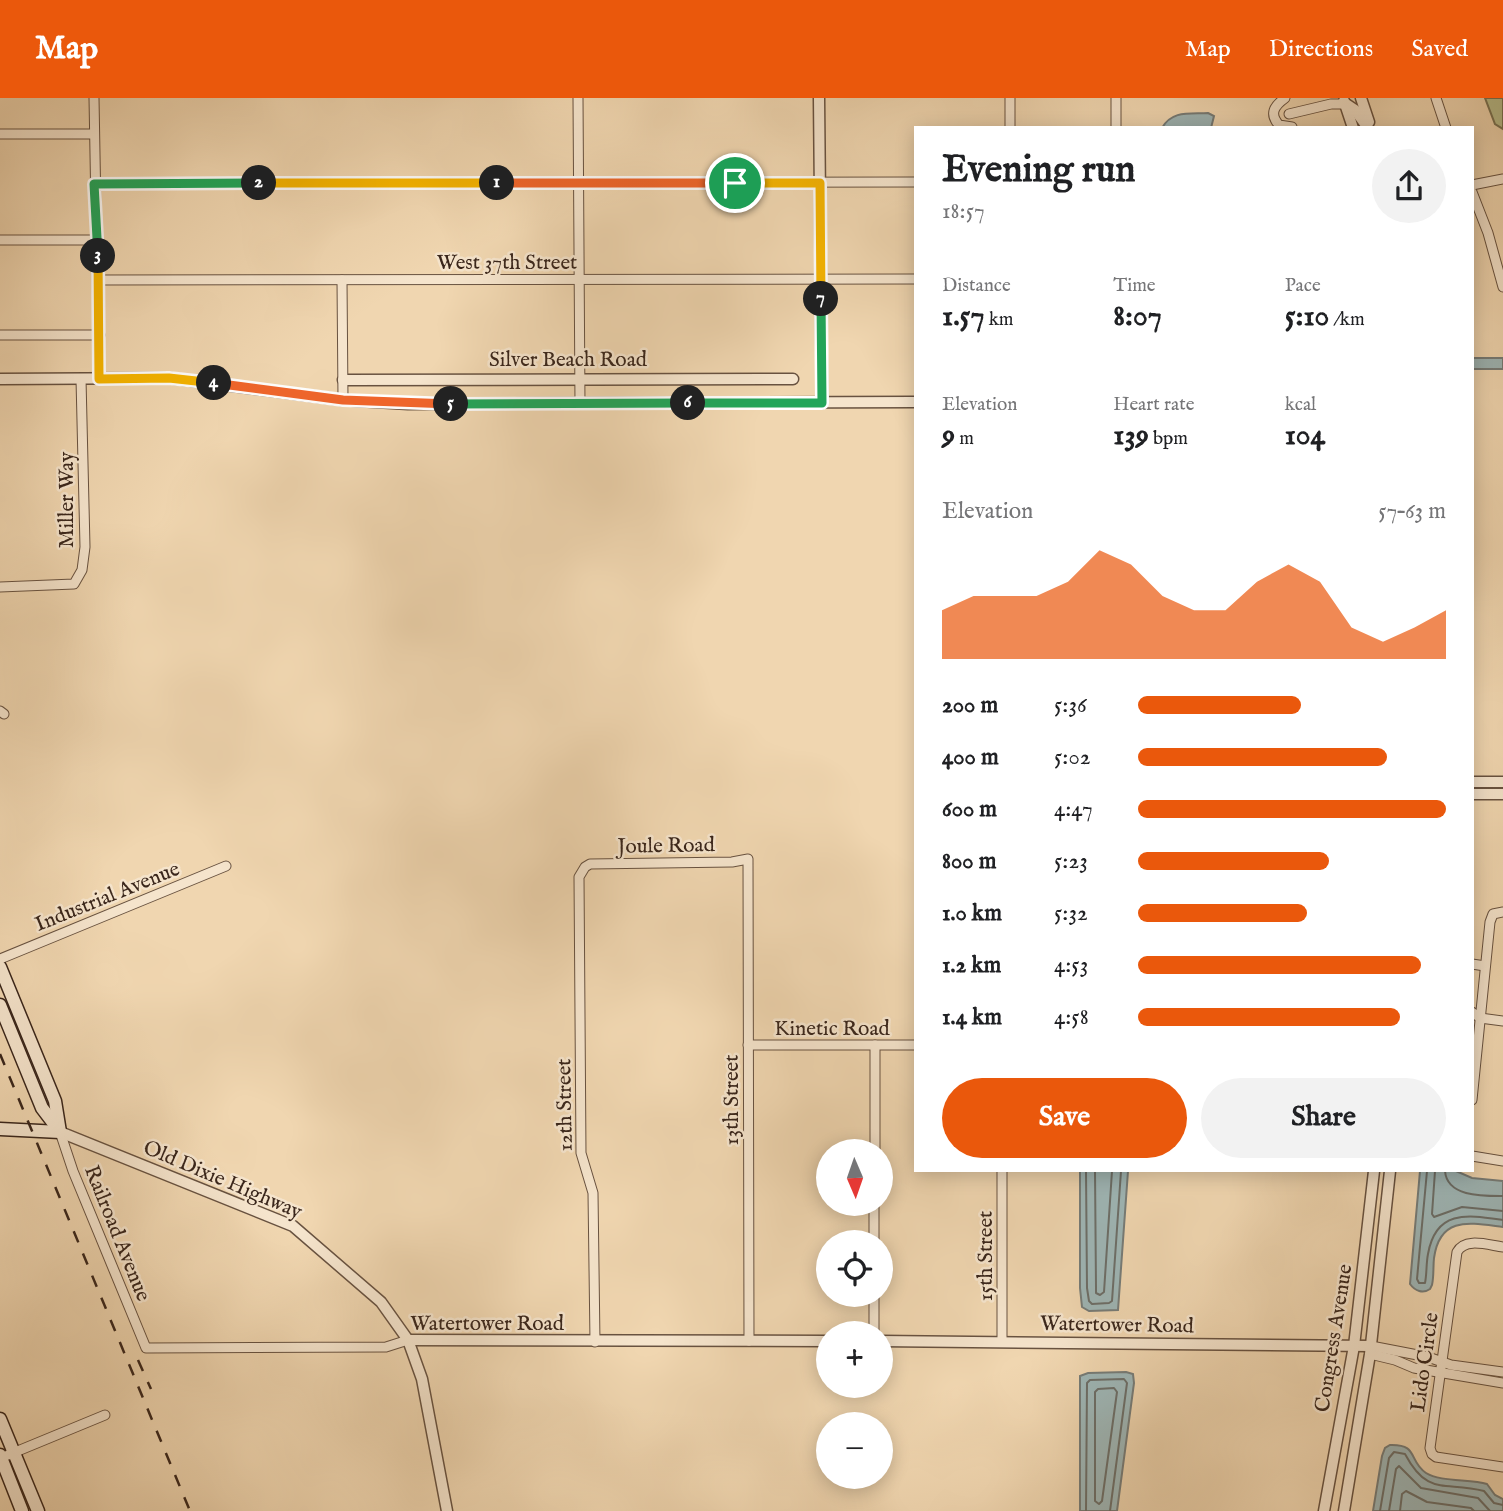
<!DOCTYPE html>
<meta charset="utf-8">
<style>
body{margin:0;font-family:"IM FELL English",serif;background:#f2f2f2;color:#202124;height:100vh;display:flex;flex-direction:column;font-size:26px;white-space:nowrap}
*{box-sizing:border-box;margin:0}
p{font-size:23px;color:#757577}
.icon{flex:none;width:38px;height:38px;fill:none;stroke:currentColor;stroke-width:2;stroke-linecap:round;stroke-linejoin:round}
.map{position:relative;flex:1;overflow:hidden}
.panel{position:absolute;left:914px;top:28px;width:560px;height:1046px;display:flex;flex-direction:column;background:#fff;border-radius:0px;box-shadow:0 4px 18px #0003}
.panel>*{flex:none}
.needle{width:46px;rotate:178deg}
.fabs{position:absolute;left:816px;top:1041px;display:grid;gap:14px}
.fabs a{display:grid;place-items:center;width:77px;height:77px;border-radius:50%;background:#fff;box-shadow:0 4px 18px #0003;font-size:35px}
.pin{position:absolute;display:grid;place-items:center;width:60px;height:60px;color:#fff;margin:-30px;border:4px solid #fff;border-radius:50%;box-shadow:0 2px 7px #0007}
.km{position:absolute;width:35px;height:35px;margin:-18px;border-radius:50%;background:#222;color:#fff;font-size:19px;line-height:35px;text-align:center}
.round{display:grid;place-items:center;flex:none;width:74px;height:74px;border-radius:37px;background:#f2f2f2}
.overview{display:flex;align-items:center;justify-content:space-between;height:119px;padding:0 28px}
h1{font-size:38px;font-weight:700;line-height:52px}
.metrics{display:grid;grid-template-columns:repeat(3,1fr);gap:10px;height:119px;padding:7px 28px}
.metrics div{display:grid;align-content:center}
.metrics b{font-size:30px;font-weight:700}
.metrics small{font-size:19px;font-weight:400}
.metrics p{font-size:19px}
.chart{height:196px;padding:14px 28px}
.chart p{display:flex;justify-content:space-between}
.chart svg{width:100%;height:126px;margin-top:7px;fill:#ea580c;opacity:.7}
.button{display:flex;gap:14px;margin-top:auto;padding:14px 28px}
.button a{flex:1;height:80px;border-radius:42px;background:#ea580c;color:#fff;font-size:28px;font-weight:700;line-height:80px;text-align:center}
.button a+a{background:#f2f2f2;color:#202124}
ul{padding:0 28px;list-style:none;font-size:23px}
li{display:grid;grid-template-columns:112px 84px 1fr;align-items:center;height:52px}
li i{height:18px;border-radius:9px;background:#ea580c}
header{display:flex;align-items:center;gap:42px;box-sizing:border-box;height:98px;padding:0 35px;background:#ea580c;color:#fff}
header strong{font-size:33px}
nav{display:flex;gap:38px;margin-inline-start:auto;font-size:24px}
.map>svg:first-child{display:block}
.green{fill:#b7be8d;stroke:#787254;stroke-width:2}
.water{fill:#9eb6b6;stroke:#767c78;stroke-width:2}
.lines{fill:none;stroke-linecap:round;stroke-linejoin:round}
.shore{stroke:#6c6e68;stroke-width:2}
.minor-casing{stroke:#685240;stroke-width:11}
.tertiary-casing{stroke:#685240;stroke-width:13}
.secondary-casing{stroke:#3a261b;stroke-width:15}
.minor{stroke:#f5e4cc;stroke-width:9}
.tertiary{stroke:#f5e4cc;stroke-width:10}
.secondary{stroke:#f5e4cc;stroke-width:12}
.rail{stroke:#3a261b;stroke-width:2.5;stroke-dasharray:12 12;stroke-linecap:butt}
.split-1-casing{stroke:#fff;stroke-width:14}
.split-2-casing{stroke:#fff;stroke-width:14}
.split-3-casing{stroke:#fff;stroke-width:14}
.split-4-casing{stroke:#fff;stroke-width:14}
.split-5-casing{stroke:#fff;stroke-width:14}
.split-6-casing{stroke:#fff;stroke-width:14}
.split-7-casing{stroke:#fff;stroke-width:14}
.split-8-casing{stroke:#fff;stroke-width:14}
.split-1{stroke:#f0652b;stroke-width:9}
.split-2{stroke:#f5b400;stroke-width:9}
.split-3{stroke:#22a559;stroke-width:9}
.split-4{stroke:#f5b400;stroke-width:9}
.split-5{stroke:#f0652b;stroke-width:9}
.split-6{stroke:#22a559;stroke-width:9}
.split-7{stroke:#22a559;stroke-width:9}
.split-8{stroke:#f5b400;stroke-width:9}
.labels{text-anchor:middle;stroke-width:5;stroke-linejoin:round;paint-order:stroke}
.street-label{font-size:21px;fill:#3a261b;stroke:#f5e4cc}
</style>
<header>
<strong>Map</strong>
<nav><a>Map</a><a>Directions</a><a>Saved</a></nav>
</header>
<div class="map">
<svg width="1503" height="1413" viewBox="0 0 1503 1413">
<rect width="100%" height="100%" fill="#f0d6b0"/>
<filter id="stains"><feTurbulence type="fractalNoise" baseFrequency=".00286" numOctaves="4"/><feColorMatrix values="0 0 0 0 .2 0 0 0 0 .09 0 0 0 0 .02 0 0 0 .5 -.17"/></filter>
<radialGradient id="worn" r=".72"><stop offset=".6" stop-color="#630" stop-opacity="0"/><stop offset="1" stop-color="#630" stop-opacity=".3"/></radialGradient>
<path class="green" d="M1485 0H1503V31L1495 26Z"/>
<g class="water">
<path d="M1208 15 1214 18 1211 30H1162C1172 12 1190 16 1208 15Z"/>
<rect x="1472" y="260" width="31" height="11"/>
<path d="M1080 1073H1128L1118 1212 1089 1213 1082 1209 1080 1190Z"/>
<path d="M1420 1073H1456L1472 1080 1503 1083V1129C1471 1125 1440 1117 1434 1160 1433 1169 1434 1178 1432 1187L1430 1191C1423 1196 1415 1193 1410 1186Z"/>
<path d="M1126 1274 1133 1276 1134 1285 1117 1413H1080V1278L1088 1275Z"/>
<path d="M1390 1347C1419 1346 1408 1363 1426 1375 1440 1384 1470 1381 1487 1386L1495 1397 1503 1401V1413H1373L1382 1358 1385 1350Z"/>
</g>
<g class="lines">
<g class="shore">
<path d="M1086 1073 1087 1190 1089 1203 1092 1206 1109 1205 1112 1203 1121 1073"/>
<path d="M1095 1073 1096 1189V1195L1100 1197 1104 1194 1112 1073"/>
<path d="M1427 1073 1417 1181 1419 1185H1425C1427 1175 1426 1166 1428 1156 1436 1111 1468 1117 1503 1122"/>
<path d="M1435 1073 1432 1116 1434 1119 1462 1109 1503 1113"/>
<path d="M1445 1073C1447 1099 1483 1098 1503 1098"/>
<path d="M1114 1290 1117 1294 1102 1403 1099 1406 1095 1403V1294L1098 1291Z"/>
<path d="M1086 1413 1087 1285 1090 1282 1124 1281 1127 1285 1110 1413"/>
<path d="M1380 1413 1389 1360 1394 1354 1405 1356C1428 1399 1444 1383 1484 1393L1494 1405 1503 1407"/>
<path d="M1389 1413 1396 1371 1399 1368 1421 1390 1478 1400 1490 1413"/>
<path d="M1400 1413 1402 1396 1406 1393 1427 1404 1471 1410 1474 1413"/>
</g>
<defs>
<g id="minor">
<path d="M94 0 99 281"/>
<path d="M578 0 580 306"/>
<path d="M1010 0V30"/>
<path d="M1285 0C1274 8 1269 16 1279 27L1292 29"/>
<path d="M1436 0 1446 30"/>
<path d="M1289 16 1331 6H1346"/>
<path d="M1116 30V0"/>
<path d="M0 36H94"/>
<path d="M94 86 915 84"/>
<path d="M1472 87 1503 81"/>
<path d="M1472 94 1488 135 1503 189"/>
<path d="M0 142H97"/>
<path d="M99 182 915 181"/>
<path d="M342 182 343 302"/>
<path d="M0 237H100"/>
<path d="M0 489 74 486 82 472 85 449 81 281"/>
<path d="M0 613 4 616"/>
<path d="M0 861 226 768"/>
<path d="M1472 866 1485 868"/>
<path d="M1472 914 1480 920 1503 923"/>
<path d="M748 947H915"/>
<path d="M1472 1002 1490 824 1493 816 1503 814"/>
<path d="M60 1034 73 1073 146 1250 386 1249 408 1242"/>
<path d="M875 1054V947"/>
<path d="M1472 1058 1503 1063"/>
<path d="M1002 1073V1243"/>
<path d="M874 1144V1106"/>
<path d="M1503 1149C1488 1147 1465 1139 1457 1154L1430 1350 1432 1356 1436 1359 1503 1369"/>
<path d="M874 1236V1197"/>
<path d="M595 1244 593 1095 581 1055 579 779 585 769 590 766 732 764 748 761 749 1243"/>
<path d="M1371 1248 1428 1259 1451 1267 1503 1274"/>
<path d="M1370 1256 1395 1262 1414 1270 1503 1285"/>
<path d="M8 1357 105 1317"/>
</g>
<g id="tertiary">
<path d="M819 0 822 305"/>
<path d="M1361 0 1369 24"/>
<path d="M1344 3 1353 30"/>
<path d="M1346 6 1355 12 1368 30"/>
<path d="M0 281 169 280 343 302 408 306 915 304"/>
<path d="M343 282 793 281"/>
<path d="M1472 684H1503"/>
<path d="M1472 696H1503"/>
<path d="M60 1034 293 1128 381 1204 408 1242 422 1281 447 1413"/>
<path d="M408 1242 828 1243"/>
<path d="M880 1243 1371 1248"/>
<path d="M1324 1413 1354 1248 1374 1073"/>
<path d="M1344 1413 1370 1256 1390 1073"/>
</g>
<g id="secondary">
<path d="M0 869 55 1003 60 1034"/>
<path d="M0 907 42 1010 58 1031"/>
<path d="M0 1031 60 1034"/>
<path d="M0 1321 38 1413"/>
<path d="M0 1357 22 1413"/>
</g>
</defs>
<use href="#minor" class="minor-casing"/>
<use href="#tertiary" class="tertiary-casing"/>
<use href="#secondary" class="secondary-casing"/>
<use href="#minor" class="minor"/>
<use href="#tertiary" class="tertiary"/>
<use href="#secondary" class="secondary"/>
<g class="rail">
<path d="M0 956 190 1413"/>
<path d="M138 1262 151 1291"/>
</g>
</g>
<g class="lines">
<defs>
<path id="split-1" d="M497 85H735"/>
<path id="split-2" d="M259 85H497"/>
<path id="split-3" d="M98 158 94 86 259 85"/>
<path id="split-4" d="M98 158 99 281 169 280 214 285"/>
<path id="split-5" d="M214 285 343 302 451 306"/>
<path id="split-6" d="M451 306 688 305"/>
<path id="split-7" d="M688 305H822L821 201"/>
<path id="split-8" d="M735 85H820L821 201"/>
</defs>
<use href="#split-1" class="split-1-casing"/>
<use href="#split-2" class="split-2-casing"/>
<use href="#split-3" class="split-3-casing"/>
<use href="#split-4" class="split-4-casing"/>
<use href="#split-5" class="split-5-casing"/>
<use href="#split-6" class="split-6-casing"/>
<use href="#split-7" class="split-7-casing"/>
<use href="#split-8" class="split-8-casing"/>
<use href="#split-1" class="split-1"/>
<use href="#split-2" class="split-2"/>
<use href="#split-3" class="split-3"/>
<use href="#split-4" class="split-4"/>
<use href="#split-5" class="split-5"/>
<use href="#split-6" class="split-6"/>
<use href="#split-7" class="split-7"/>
<use href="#split-8" class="split-8"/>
</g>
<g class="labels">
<g class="street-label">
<text x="507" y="171">West 37th Street</text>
<text x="568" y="268">Silver Beach Road</text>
<text transform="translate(66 402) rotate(-90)" y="7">Miller Way</text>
<text transform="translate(666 747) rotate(-1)" y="7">Joule Road</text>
<text transform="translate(107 798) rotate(-22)" y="7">Industrial Avenue</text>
<text x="832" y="937">Kinetic Road</text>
<text transform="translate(731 1002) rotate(-90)" y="7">13th Street</text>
<text transform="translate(564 1007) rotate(-91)" y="7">12th Street</text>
<text transform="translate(223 1081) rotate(23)" y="7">Old Dixie Highway</text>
<text transform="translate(118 1135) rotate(68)" y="7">Railroad Avenue</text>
<text transform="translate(985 1158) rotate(-90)" y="7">15th Street</text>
<text x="487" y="1232">Watertower Road</text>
<text transform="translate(1117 1226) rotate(1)" y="7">Watertower Road</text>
<text transform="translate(1333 1240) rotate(-81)" y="7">Congress Avenue</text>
<text transform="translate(1424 1264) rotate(-82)" y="7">Lido Circle</text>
</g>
</g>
<rect width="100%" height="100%" filter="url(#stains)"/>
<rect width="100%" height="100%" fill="url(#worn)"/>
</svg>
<div class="fabs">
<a><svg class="needle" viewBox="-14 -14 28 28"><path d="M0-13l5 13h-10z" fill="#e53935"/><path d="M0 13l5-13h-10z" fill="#757577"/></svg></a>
<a><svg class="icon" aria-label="locate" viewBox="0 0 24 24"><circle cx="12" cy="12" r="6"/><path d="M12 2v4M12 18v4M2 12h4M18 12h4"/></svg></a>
<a>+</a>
<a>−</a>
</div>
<div class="pin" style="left:735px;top:85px;background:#1e9e55"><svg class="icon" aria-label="arrive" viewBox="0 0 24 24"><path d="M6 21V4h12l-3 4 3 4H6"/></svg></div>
<b class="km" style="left:497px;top:85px">1</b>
<b class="km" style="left:259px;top:85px">2</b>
<b class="km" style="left:98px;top:158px">3</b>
<b class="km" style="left:214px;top:285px">4</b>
<b class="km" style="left:451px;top:306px">5</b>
<b class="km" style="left:688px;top:305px">6</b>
<b class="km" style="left:821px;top:201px">7</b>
<section class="panel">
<div class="overview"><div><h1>Evening run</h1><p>18:57</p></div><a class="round"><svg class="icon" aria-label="share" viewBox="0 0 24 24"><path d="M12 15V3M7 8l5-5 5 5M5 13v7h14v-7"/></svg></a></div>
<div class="metrics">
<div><p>Distance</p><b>1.57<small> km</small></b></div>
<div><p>Time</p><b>8:07</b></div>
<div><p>Pace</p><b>5:10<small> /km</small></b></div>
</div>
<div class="metrics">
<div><p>Elevation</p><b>9<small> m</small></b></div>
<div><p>Heart rate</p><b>139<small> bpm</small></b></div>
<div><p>kcal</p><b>104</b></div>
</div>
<div class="chart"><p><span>Elevation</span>57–63 m</p>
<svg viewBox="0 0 160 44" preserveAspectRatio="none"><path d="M0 44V27L10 22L20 22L30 22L40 17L50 6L60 11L70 22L80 27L90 27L100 17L110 11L120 17L130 33L140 38L150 33L160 27V44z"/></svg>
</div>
<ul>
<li><b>200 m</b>5:36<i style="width:53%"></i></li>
<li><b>400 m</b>5:02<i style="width:81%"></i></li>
<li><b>600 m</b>4:47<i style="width:100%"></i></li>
<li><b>800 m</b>5:23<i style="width:62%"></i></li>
<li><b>1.0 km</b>5:32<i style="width:55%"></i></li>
<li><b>1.2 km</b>4:53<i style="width:92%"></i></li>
<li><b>1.4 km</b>4:58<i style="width:85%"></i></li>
</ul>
<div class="button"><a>Save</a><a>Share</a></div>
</section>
</div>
